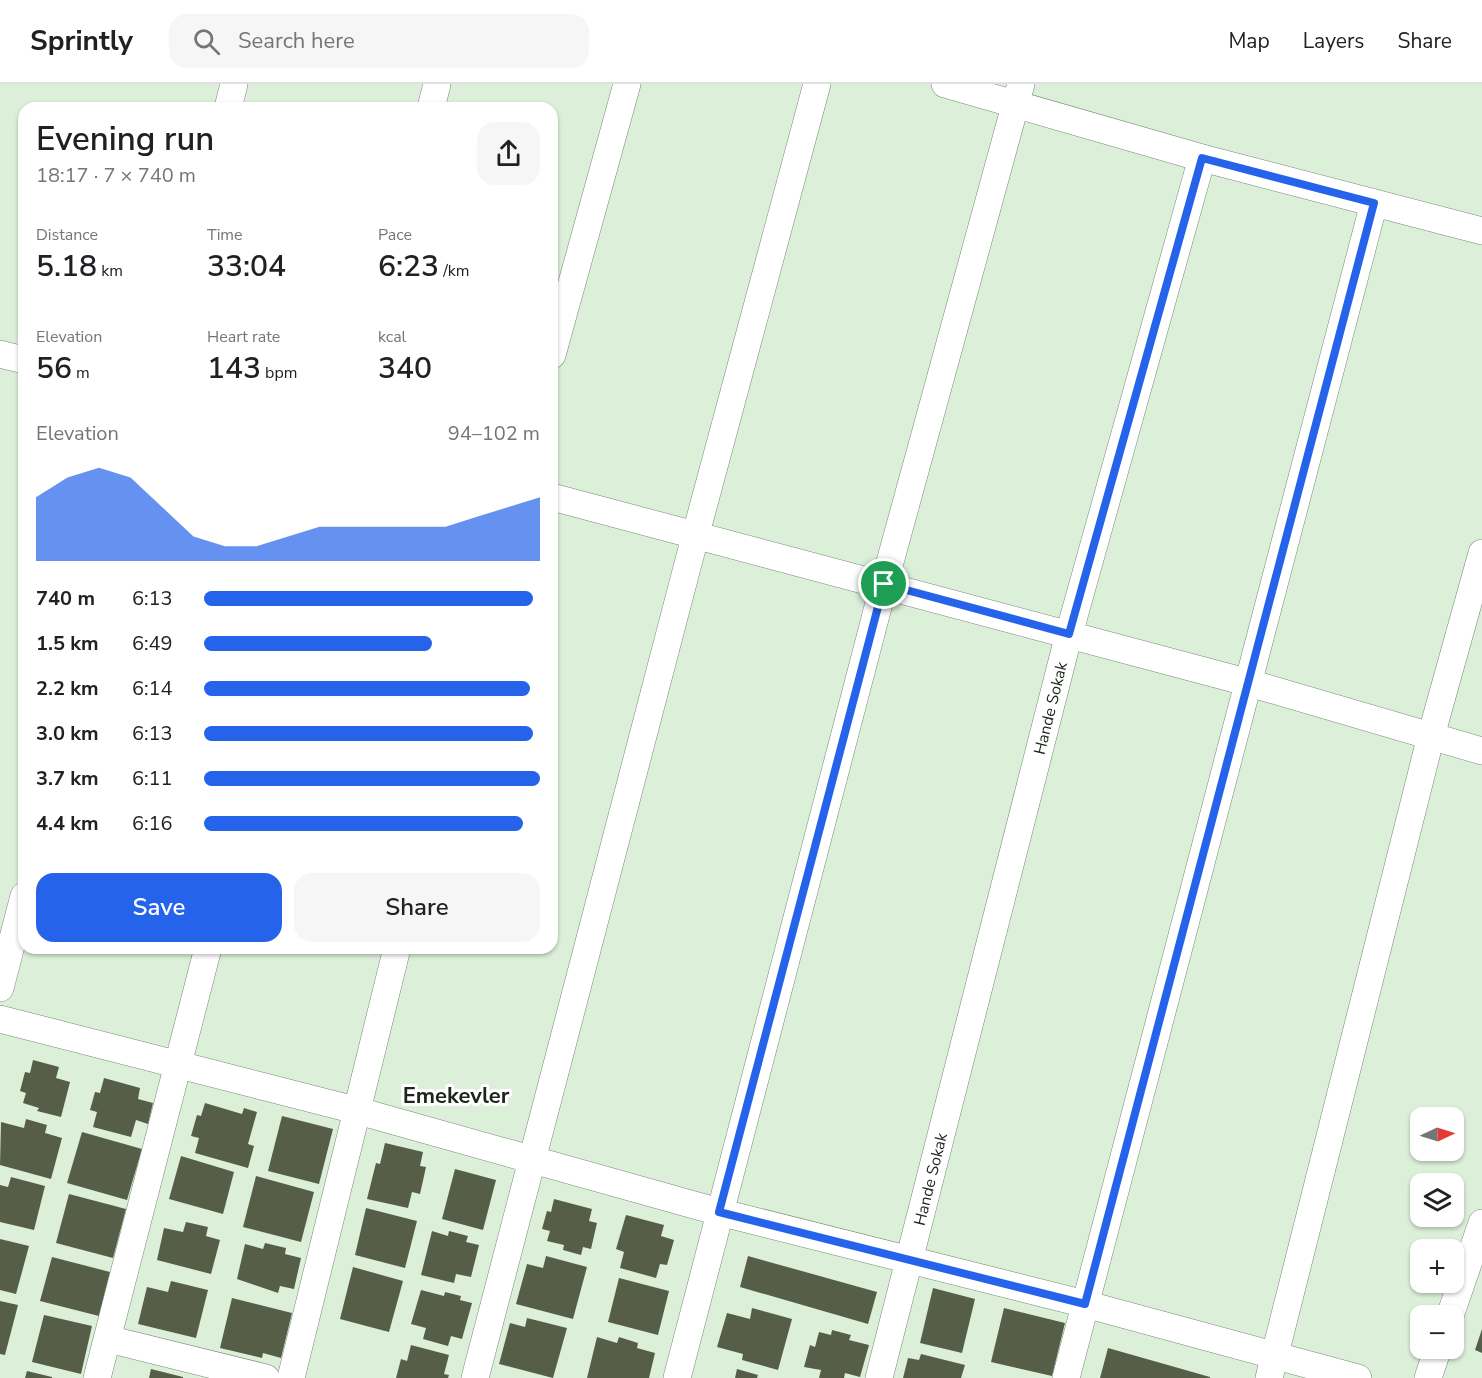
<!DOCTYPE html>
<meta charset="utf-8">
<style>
body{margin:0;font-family:"Nunito Sans",sans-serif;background:#f6f6f6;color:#202124;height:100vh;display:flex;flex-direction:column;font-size:22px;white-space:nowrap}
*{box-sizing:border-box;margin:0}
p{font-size:20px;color:#757577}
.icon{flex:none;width:33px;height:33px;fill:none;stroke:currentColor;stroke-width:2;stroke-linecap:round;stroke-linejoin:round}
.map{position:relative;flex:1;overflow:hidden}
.drawer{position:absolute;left:18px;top:18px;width:540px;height:852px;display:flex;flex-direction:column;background:#fff;border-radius:18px;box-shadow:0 2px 4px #0004}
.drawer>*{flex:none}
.needle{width:39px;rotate:86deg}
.fabs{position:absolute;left:1410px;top:1023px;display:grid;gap:12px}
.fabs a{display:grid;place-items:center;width:54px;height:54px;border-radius:12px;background:#fff;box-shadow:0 2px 4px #0004;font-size:30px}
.pin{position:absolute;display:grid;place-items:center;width:51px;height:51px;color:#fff;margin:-26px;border:3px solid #fff;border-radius:50%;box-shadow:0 2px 6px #0007}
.round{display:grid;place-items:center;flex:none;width:63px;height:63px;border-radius:18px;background:#f6f6f6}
.head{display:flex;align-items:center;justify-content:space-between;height:102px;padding:0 18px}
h1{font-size:33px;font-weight:600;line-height:45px}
.metrics{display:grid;grid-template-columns:repeat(3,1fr);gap:9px;height:102px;padding:6px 18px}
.metrics div{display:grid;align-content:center}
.metrics b{font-size:30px;font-weight:600}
.metrics small{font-size:16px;font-weight:400}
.metrics p{font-size:16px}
.chart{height:168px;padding:12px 18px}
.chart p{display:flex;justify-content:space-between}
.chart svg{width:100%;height:108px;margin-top:6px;fill:#2563eb;opacity:.7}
.cta{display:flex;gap:12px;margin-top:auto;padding:12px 18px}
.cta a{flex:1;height:69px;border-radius:18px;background:#2563eb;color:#fff;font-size:24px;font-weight:600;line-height:69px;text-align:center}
.cta a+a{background:#f6f6f6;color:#202124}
ul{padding:0 18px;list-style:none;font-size:20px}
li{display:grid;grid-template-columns:96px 72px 1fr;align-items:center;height:45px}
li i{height:15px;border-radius:8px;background:#2563eb}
header{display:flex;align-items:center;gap:36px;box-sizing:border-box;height:84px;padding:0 30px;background:#fff;border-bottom:2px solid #e0e0e0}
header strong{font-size:28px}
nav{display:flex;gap:33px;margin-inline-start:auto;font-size:21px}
.search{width:420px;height:54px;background:#f6f6f6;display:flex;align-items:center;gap:15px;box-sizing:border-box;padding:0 21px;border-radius:18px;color:#757577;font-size:22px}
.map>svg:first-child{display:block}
.building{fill:#565e47}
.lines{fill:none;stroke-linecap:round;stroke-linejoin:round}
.minor-casing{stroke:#778975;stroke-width:28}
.minor{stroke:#fff;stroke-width:27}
.route-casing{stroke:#fff;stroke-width:12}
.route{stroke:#2563eb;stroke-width:8}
.labels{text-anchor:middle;stroke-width:6;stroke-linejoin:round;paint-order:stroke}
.street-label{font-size:16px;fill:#1c241b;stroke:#fff}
.district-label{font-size:22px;font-weight:bold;fill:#1c241b;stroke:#fff}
</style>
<header>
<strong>Sprintly</strong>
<div class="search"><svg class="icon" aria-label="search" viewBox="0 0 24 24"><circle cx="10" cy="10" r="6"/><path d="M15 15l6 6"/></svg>Search here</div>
<nav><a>Map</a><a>Layers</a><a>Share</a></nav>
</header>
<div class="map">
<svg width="1482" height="1294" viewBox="0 0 1482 1294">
<rect width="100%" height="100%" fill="#dcf0d9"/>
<g class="building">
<path d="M33 976 59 983 56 994 70 998 61 1033 37 1027 39 1024 23 1019 26 1009 20 1007 25 988 30 989Z"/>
<path d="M104 994 140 1004 138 1015 153 1019 148 1040 136 1036 131 1053 93 1043 97 1028 90 1026 95 1008 100 1009Z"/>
<path d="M205 1019 242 1030 244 1024 257 1028 248 1060 254 1062 248 1084 195 1069 199 1054 191 1052 197 1031 201 1032Z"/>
<path d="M282 1032 333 1045 319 1100 268 1087Z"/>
<path d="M26 1035 47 1041 45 1049 62 1054 51 1095 0 1081 1 1038 24 1044Z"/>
<path d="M82 1048 142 1065 127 1116 67 1099Z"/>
<path d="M385 1059 423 1068 420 1082 426 1083 420 1110 412 1108 408 1124 367 1115 376 1079 380 1080Z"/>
<path d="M181 1072 234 1088 223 1130 169 1115Z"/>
<path d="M455 1085 496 1096 483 1146 442 1135Z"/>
<path d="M256 1092 314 1108 301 1158 243 1143Z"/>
<path d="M11 1093 45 1102 34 1146 0 1138V1101L8 1103Z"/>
<path d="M69 1110 126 1125 113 1174 56 1159Z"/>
<path d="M554 1115 592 1125 589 1137 597 1139 591 1165 583 1163 581 1171 563 1166 564 1161 547 1157 550 1147 542 1145 547 1127 551 1128Z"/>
<path d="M366 1124 417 1137 405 1184 355 1171Z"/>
<path d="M626 1131 664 1141 661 1152 674 1156 667 1181 660 1180 656 1194 620 1184 624 1168 616 1165Z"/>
<path d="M186 1138 208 1143 206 1152 220 1156 211 1190 157 1176 164 1144 183 1148Z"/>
<path d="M432 1147 448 1152 449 1147 468 1152 466 1158 479 1161 471 1193 456 1190 454 1199 421 1191Z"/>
<path d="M0 1155 29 1162 16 1210 0 1206Z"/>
<path d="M265 1159 286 1164 285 1170 301 1174 294 1205 280 1202 278 1209 237 1195 245 1160 263 1165Z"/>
<path d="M546 1172 587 1183 573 1235 516 1220 527 1180 543 1184Z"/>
<path d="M748 1172 877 1208 868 1240 740 1203Z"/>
<path d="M52 1173 110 1188 99 1232 40 1217Z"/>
<path d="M353 1183 403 1197 389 1248 340 1235Z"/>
<path d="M619 1194 669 1207 658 1251 608 1238Z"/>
<path d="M171 1197 208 1206 196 1254 138 1240 147 1203 168 1208Z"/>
<path d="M933 1204 975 1215 962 1269 920 1259Z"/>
<path d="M421 1206 444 1212 445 1208 461 1212 460 1216 472 1219 462 1255 451 1252 448 1262 423 1255 426 1244 411 1240Z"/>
<path d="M232 1214 292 1229 281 1274 263 1269 262 1274 220 1264Z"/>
<path d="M0 1217 18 1221 5 1271 0 1270Z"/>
<path d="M752 1224 792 1235 778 1286 742 1276 743 1270 717 1263 727 1229 750 1235Z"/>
<path d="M1004 1224 1065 1239 1052 1292 991 1278Z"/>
<path d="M44 1231 92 1242 81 1290 32 1278Z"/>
<path d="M527 1234 567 1244 553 1294 499 1280 510 1239 525 1243Z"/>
<path d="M1482 1245V1269L1475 1266Z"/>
<path d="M832 1246 851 1251 849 1256 869 1261 860 1293 845 1289 844 1294H819L821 1286 804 1283 810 1261 815 1263 819 1248 831 1251Z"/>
<path d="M597 1253 617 1259 619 1253 638 1259 637 1264 655 1269 649 1294H587Z"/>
<path d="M411 1261 449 1271 444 1290 449 1291 448 1294H396L401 1275 407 1277Z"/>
<path d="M1108 1264 1210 1293V1294H1100Z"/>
<path d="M921 1270 965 1281 961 1294H903L908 1274 919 1276Z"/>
<path d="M151 1285 183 1293V1294H149Z"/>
<path d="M737 1285 758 1291 757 1294H735Z"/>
<path d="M27 1287 52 1293V1294H25Z"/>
</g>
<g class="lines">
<defs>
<g id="minor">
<path d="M945 0 1202 74 1482 147"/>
<path d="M228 24 234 0"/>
<path d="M431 24 437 0"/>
<path d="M0 270 24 276"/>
<path d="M552 271 627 0"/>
<path d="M552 413 1246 598 1482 667"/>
<path d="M0 904 24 812"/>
<path d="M0 935 355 1026 719 1128 1085 1220 1358 1294"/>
<path d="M1450 1232 1482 1139"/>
<path d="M108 1255 266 1294"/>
<path d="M97 1294 208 864"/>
<path d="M291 1294 397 864"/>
<path d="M475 1294 695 453 817 0"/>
<path d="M677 1294 884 500 1021 0"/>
<path d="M879 1294 1069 550 1202 74"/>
<path d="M1066 1294 1374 119"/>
<path d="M1269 1294 1431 652 1482 469"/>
<path d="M1428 1294 1438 1264"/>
</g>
</defs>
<use href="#minor" class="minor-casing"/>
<use href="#minor" class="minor"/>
</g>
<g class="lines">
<defs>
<path id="route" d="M1202 74 1374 119 1085 1220 719 1128 884 500 1069 550Z"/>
</defs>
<use href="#route" class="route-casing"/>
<use href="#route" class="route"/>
</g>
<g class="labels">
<g class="street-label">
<text transform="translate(1050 624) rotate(-76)" y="6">Hande Sokak</text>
<text transform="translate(930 1095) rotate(-76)" y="6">Hande Sokak</text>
</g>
<g class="district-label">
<text x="456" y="1019">Emekevler</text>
</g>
</g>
</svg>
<div class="fabs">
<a><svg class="needle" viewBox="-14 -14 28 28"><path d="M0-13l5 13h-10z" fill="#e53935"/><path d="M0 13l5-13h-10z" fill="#757577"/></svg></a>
<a><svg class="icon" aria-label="layers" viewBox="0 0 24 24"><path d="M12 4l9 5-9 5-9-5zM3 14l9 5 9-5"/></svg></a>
<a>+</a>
<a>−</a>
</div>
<div class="pin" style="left:884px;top:500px;background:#1e9e55"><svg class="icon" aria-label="arrive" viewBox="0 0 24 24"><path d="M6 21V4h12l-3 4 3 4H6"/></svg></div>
<section class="drawer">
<div class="head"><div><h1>Evening run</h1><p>18:17 · 7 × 740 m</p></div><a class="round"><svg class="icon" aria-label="share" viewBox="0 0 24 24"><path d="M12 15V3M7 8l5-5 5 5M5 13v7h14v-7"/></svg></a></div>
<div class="metrics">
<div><p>Distance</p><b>5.18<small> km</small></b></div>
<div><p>Time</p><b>33:04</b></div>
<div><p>Pace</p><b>6:23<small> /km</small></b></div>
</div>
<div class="metrics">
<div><p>Elevation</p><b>56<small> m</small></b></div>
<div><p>Heart rate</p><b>143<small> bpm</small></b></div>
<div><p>kcal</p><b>340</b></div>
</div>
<div class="chart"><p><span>Elevation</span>94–102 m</p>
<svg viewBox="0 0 160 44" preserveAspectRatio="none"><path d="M0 44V18L10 10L20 6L30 10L40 22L50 34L60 38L70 38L80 34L90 30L100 30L110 30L120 30L130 30L140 26L150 22L160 18V44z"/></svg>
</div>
<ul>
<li><b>740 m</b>6:13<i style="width:98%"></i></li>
<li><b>1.5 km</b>6:49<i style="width:68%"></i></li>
<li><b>2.2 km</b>6:14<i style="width:97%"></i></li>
<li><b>3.0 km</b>6:13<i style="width:98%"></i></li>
<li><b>3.7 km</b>6:11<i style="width:100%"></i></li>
<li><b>4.4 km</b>6:16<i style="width:95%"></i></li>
</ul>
<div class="cta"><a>Save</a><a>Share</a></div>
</section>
</div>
